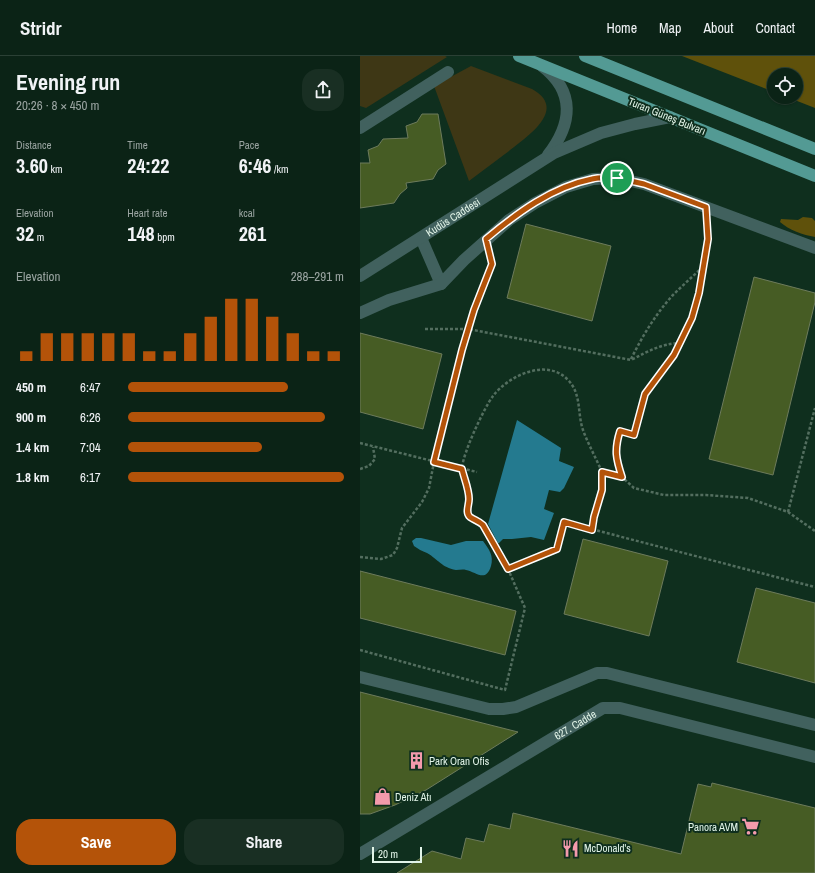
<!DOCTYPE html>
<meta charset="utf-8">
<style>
body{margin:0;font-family:"Archivo Narrow",sans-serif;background:#192f23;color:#f1f3f6;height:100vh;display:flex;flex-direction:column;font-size:15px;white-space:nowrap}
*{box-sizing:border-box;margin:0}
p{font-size:13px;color:#9aa4a1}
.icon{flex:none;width:22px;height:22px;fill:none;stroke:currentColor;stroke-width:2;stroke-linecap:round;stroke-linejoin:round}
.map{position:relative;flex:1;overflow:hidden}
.drawer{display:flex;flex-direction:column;background:#0b2316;width:360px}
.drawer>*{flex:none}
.tools{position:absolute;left:407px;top:12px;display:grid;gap:8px}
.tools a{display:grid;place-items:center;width:36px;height:36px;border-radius:50%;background:#0b2316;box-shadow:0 1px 3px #0004,0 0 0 1px #2b4035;font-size:20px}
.scale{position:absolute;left:12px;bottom:10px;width:50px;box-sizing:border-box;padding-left:4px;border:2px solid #e2f4e8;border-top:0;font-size:11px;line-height:14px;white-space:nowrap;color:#e2f4e8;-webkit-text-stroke:3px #0f2f1e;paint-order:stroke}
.pin{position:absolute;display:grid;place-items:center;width:34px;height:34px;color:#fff;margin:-17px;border:2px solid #fff;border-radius:50%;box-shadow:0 1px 4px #0007}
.round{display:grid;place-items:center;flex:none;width:42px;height:42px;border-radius:16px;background:#192f23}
.headline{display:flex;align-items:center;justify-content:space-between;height:68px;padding:0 16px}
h1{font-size:22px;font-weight:700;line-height:30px}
.stats{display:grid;grid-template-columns:repeat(3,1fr);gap:6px;height:68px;padding:4px 16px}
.stats div{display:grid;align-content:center}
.stats b{font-size:20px;font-weight:700}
.stats small{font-size:11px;font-weight:400}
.stats p{font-size:11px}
.chart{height:112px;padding:8px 16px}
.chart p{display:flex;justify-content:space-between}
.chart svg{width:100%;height:72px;margin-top:4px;stroke:#b45309;stroke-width:6}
.cta{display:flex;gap:8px;margin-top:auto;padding:8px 16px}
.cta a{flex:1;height:46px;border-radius:16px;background:#b45309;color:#fff;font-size:16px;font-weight:700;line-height:46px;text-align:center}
.cta a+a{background:#192f23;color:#f1f3f6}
ul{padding:0 16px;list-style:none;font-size:13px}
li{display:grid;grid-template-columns:64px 48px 1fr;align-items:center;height:30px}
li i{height:10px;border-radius:5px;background:#b45309}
header{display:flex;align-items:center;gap:24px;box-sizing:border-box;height:56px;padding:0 20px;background:#0b2316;border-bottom:1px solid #2b4035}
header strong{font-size:19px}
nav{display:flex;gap:22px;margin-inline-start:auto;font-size:14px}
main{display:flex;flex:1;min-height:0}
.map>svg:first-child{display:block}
.green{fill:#3e3715}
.forest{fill:#5f510b}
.water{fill:#247a8f}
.building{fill:#465c24;stroke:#6d7b5c}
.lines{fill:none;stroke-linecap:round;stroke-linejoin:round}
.path{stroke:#536e5f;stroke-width:2.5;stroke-dasharray:3 2;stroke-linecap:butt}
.minor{stroke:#41615e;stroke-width:12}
.major{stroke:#539a94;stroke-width:12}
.route-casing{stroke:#fff;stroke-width:8}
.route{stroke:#b45309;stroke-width:5}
.labels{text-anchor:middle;stroke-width:4;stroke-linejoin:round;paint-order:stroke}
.street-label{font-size:11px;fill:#e2f4e8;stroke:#0f2f1e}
.poi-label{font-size:11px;fill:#e2f4e8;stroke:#0f2f1e;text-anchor:start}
</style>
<header>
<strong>Stridr</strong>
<nav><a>Home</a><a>Map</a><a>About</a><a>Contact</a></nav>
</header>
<main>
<section class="drawer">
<div class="headline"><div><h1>Evening run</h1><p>20:26 · 8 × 450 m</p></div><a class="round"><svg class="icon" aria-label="share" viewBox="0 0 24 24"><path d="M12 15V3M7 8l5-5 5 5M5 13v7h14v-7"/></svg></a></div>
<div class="stats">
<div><p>Distance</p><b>3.60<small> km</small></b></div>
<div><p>Time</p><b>24:22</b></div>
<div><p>Pace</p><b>6:46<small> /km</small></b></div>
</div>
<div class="stats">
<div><p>Elevation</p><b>32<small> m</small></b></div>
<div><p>Heart rate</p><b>148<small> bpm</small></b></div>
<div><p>kcal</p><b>261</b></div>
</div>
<div class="chart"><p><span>Elevation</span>288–291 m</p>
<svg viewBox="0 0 160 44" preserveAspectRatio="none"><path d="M5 44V38M15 44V27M25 44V27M35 44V27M45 44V27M55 44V27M65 44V38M75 44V38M85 44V27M95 44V17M105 44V6M115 44V6M125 44V17M135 44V27M145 44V38M155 44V38"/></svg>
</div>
<ul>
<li><b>450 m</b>6:47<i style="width:74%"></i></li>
<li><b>900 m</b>6:26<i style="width:91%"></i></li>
<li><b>1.4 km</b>7:04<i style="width:62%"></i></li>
<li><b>1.8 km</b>6:17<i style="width:100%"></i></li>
</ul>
<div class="cta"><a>Save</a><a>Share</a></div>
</section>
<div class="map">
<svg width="455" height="817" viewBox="0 0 455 817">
<rect width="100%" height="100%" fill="#0f2f1e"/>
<g class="green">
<path d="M0 0H85L87 1 6 52 0 50Z"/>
<path d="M111 10 172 33C210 54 164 83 145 98 133 107 121 116 109 125L74 30Z"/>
</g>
<g class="forest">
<path d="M322 0H455V52L427 41H436V19H414V36Z"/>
<path d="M443 161 452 162 455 165V181C443 179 429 174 420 166L421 163 438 164Z"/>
</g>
<g class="water">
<path d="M157 364 201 392 199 405 214 411 204 432 200 436 189 434 184 453 194 457 184 484 171 481 152 483H143L139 487H138L128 468Z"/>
<path d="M56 482H61L91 489 106 485H123C129 493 134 500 131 510 126 527 116 516 106 514 103 513 99 514 96 514 81 511 79 504 67 497 62 495 58 493 54 490L52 485Z"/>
</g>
<g class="building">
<path d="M62 58H78L86 108 78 114 73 123 46 127 47 132 40 138 34 147 0 152V107H10L8 94 18 90 23 83 48 82 46 70 57 66Z"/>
<path d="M166 168 251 190 232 265 147 242Z"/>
<path d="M394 221 455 237V246L413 419 349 403Z"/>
<path d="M0 277 82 298 63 373 0 356Z"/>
<path d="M223 483 308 505 289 580 204 558Z"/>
<path d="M0 515 156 555 145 599 0 562Z"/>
<path d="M396 532 455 547V627L377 606Z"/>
<path d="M0 636 158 676 66 734 35 749 10 758H0Z"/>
<path d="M352 727 455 752V817H37L72 795 101 803 106 782 124 786 129 768 150 773 153 757 321 798 338 728 351 731Z"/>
</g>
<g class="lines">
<g class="path">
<path d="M65 273H108L271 304C289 295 300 288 320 287 338 248 348 209 347 166"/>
<path d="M320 288 314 299 285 338 274 379 259 375 255 389 257 406 262 421 274 432 304 439H346L388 442 428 456 455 475"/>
<path d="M271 303C282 281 295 259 312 240 322 230 333 220 344 210"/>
<path d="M0 387 117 416"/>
<path d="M0 413 9 410 15 403 13 391"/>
<path d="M428 456 455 352"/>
<path d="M232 474 234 461 242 435V416"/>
<path d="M0 501 21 503 33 499 37 492 42 472 62 446 69 432 74 406 102 294 114 254 132 209 129 199"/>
<path d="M148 513 197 493 204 466 455 531"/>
<path d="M0 594 145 634 165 552 148 513 123 469C120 466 110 463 108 459 106 454 109 447 108 442 108 432 101 420 102 412 103 397 124 352 133 340 148 320 186 302 207 323 222 337 217 357 223 374 228 388 236 402 242 416L262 421"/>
</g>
<g class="minor">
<path d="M182 10C216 36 212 68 188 99"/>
<path d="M0 72 88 16"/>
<path d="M61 182 81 228"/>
<path id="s1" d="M0 220 194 97 241 77 275 68 310 61"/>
<path d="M0 257 29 244 81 228 104 204 149 164 175 147 206 131 233 123 257 122 284 128 455 192"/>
<path d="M0 621 129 653H143L156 651 237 617H247L455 669"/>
<path id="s2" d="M0 798 243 652H260L455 701"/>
</g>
<g class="major">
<path d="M159 0 455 120"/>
<path d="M225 0 455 93"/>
</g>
</g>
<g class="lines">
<defs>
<path id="route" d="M257 122 284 128 346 151 348 183 339 237 332 262 314 299 285 338 274 379 260 375C254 394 256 403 262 421L242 416V434L234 461 232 474 204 466 197 493 148 513 123 469C119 465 114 464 110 461 105 457 109 449 109 443 109 433 104 422 102 413L74 406 102 294 114 254 132 208 126 183C157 157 192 131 232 123 240 121 249 122 257 122Z"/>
</defs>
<use href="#route" class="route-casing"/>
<use href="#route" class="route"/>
</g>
<defs>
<symbol id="building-bare" viewBox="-9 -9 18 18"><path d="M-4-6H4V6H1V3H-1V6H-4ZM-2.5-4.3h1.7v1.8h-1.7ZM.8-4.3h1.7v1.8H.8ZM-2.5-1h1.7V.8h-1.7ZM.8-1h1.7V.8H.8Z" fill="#f39aac" stroke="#0f2f1e" stroke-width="2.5" paint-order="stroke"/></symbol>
<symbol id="shop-bare" viewBox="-9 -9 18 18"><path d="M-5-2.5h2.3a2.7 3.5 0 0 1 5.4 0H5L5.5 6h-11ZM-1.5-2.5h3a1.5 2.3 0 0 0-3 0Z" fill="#f39aac" stroke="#0f2f1e" stroke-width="2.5" paint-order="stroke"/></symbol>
<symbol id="supermarket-bare" viewBox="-9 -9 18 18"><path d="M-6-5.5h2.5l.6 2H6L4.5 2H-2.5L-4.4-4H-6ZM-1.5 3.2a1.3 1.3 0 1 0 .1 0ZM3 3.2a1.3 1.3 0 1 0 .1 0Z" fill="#f39aac" stroke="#0f2f1e" stroke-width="2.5" paint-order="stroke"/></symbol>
<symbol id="restaurant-bare" viewBox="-9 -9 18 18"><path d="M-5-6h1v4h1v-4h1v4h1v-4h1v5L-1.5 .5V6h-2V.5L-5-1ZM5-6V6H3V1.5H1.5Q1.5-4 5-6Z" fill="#f39aac" stroke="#0f2f1e" stroke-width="2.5" paint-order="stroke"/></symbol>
</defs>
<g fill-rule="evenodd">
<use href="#building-bare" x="44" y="692" width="25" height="25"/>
<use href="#shop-bare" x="10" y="728" width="25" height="25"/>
<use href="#supermarket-bare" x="378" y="758" width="25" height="25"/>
<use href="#restaurant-bare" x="198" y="780" width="25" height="25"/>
</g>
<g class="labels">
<g class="street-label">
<text transform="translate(307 60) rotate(22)" y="4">Turan Güneş Bulvarı</text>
<text dy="4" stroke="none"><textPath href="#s1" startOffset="110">Kudüs Caddesi</textPath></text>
<text dy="4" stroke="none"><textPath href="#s2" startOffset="251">627. Cadde</textPath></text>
</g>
<g class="poi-label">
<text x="69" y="709">Park Oran Ofis</text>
<text x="35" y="745">Deniz Atı</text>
<text x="378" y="775" text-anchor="end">Panora AVM</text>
<text x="224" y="796">McDonald's</text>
</g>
</g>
</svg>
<div class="tools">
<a><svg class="icon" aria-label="locate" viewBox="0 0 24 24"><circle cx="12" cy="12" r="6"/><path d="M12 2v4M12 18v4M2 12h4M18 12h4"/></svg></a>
</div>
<div class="scale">20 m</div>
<div class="pin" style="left:257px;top:122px;background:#1e9e55"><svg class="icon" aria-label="arrive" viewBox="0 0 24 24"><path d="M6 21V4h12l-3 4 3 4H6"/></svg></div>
</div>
</main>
